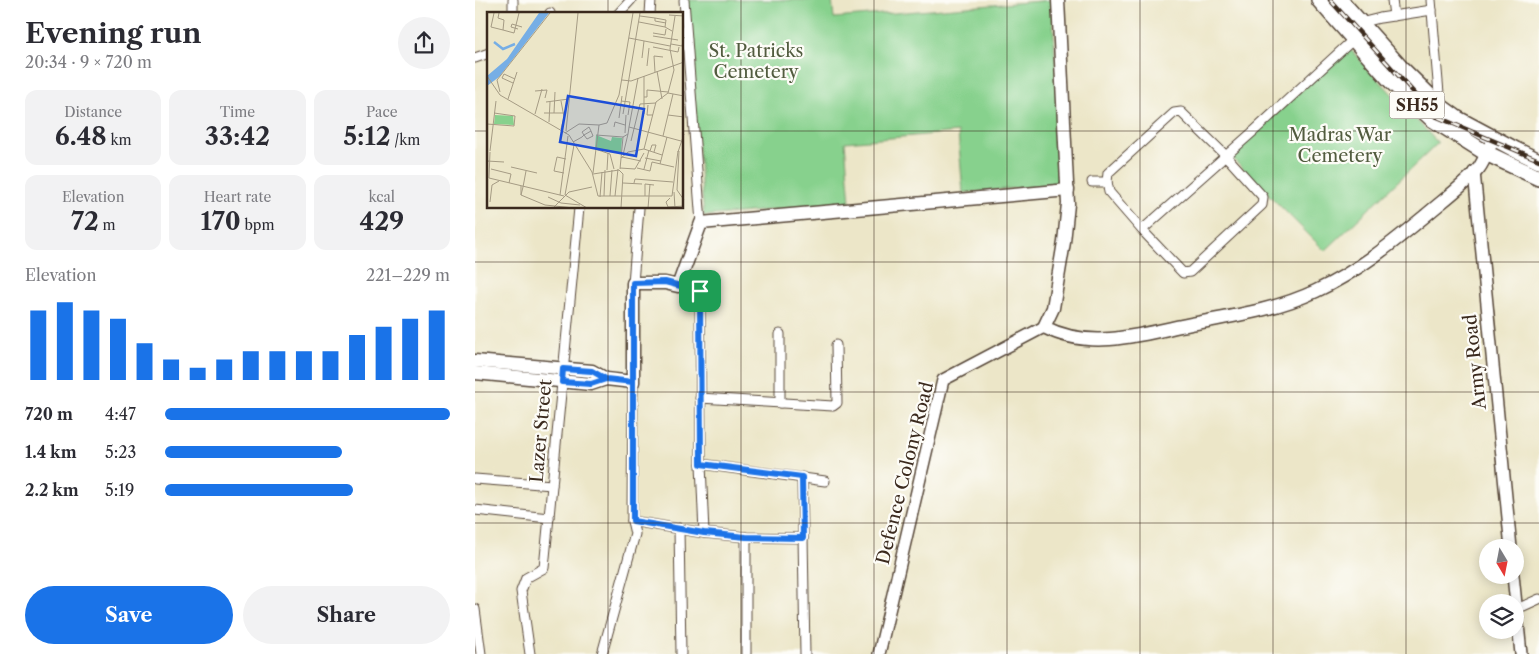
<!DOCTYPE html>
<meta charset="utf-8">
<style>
body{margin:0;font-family:"Libre Caslon Text",serif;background:#f2f2f3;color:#2b2b33;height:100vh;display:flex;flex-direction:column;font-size:19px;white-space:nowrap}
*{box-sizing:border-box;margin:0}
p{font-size:16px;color:#7c7c81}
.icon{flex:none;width:28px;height:28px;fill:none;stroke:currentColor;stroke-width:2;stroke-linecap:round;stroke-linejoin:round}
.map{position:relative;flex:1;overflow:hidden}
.side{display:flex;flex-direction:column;background:#fff;width:475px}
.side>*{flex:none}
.needle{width:32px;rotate:170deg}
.fabs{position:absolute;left:1004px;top:539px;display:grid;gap:10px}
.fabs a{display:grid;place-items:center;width:45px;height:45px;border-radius:50%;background:#fff;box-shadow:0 2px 12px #0003;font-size:25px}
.pin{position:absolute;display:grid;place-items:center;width:42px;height:42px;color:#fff;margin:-21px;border-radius:10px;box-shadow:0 2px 8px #0006}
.round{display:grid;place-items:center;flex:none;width:52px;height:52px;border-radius:26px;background:#f2f2f3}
.headline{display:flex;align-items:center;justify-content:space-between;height:85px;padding:0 25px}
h1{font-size:28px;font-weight:800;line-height:38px}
.metrics{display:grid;grid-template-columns:repeat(3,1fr);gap:8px;height:85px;padding:5px 25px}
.metrics div{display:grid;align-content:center;border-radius:12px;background:#f2f2f3;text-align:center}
.metrics b{font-size:25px;font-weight:800}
.metrics small{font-size:14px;font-weight:400}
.metrics p{font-size:14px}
.chart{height:140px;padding:10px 25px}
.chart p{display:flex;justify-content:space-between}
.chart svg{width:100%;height:90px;margin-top:5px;stroke:#1a73e8;stroke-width:6}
.action{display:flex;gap:10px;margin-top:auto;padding:10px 25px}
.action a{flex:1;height:58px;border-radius:30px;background:#1a73e8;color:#fff;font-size:20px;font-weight:800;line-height:58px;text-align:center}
.action a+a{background:#f2f2f3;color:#2b2b33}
ul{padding:0 25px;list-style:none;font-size:16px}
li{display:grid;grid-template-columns:80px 60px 1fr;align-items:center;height:38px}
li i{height:12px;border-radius:6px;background:#1a73e8}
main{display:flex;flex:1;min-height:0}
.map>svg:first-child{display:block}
.green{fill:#87d18d;stroke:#617e56}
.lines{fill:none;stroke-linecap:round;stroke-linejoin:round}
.minor-casing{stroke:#564638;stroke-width:11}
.tertiary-casing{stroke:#564638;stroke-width:14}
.secondary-casing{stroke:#564638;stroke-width:15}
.primary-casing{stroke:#564638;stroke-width:18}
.minor{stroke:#fff;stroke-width:9}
.tertiary{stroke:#fff;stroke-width:11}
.secondary{stroke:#fff;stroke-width:12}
.primary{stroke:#fff;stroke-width:15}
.rail-casing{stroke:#3b2a1e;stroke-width:4.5}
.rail{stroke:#fdfcf7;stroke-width:2.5;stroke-dasharray:8;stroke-linecap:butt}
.route-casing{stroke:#fff;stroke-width:10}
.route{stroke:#1a73e8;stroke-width:6}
.grid{fill:none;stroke:#3b2a1e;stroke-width:1;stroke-opacity:0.55}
.labels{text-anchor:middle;stroke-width:4.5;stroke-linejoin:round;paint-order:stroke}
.shield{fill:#fdfcf7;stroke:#75695f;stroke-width:1}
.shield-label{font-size:16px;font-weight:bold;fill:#3b2a1e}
.park-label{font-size:18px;fill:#525c3f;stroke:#fdfcf7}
.street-label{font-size:18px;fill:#3b2a1e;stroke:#fdfcf7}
.inset-river{fill:none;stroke:#76aee5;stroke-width:2.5}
.inset-road{fill:none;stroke:#a59b84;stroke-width:1}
.view{fill:#1d4ed8;fill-opacity:0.15;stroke:#1d4ed8;stroke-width:2.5}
.inset-edge{fill:none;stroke:#3b2a1e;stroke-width:2.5}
</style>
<main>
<section class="side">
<div class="headline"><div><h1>Evening run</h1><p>20:34 · 9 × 720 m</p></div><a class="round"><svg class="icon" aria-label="share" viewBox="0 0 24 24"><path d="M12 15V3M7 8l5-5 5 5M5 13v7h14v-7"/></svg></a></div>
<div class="metrics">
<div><p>Distance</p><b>6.48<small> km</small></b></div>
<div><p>Time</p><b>33:42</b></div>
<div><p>Pace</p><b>5:12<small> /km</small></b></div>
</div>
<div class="metrics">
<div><p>Elevation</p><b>72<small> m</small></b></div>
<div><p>Heart rate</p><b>170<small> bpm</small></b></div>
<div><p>kcal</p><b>429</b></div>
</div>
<div class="chart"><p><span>Elevation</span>221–229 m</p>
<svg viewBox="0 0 160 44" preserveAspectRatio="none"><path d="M5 44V10M15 44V6M25 44V10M35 44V14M45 44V26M55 44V34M65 44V38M75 44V34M85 44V30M95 44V30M105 44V30M115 44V30M125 44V22M135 44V18M145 44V14M155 44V10"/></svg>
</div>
<ul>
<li><b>720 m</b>4:47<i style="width:100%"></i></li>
<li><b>1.4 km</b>5:23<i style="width:62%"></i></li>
<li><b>2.2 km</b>5:19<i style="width:66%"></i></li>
</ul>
<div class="action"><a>Save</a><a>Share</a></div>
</section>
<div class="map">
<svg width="1064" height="654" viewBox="0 0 1064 654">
<rect width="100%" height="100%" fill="#fdfcf7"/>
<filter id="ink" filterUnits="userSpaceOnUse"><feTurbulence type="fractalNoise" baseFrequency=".02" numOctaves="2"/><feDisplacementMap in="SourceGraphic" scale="10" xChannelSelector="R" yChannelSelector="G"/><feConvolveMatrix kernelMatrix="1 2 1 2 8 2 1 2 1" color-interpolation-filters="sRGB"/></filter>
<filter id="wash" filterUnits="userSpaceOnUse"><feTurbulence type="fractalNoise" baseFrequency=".0096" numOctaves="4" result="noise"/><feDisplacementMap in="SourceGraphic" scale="20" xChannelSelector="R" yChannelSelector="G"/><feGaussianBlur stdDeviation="1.12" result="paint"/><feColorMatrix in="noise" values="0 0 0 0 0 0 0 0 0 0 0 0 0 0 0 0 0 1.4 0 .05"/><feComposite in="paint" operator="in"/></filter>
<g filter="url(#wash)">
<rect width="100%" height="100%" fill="#ece6c8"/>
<g class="green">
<path d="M210 0H357L359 18 577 0 587 184 488 193 483 132 370 142 375 203 229 216Z"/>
<path d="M873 47 963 143 850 251 755 156Z"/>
</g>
</g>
<g filter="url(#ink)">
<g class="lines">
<defs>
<g id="minor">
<path d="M38 0V14"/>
<path d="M209 0 226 223"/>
<path d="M917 0 919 16"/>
<path d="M956 0 965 105"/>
<path d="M75 14V13"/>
<path d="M143 14 156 0"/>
<path d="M175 14 176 0"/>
<path d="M885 23 905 18 957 10"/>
<path d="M0 58 14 53"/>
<path d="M617 182H632"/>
<path d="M667 230 634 192 632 182 633 173 699 113 706 112 751 156 788 197 787 205 715 272 708 273 667 230 780 130 881 37"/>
<path d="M158 283 164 208"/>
<path d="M203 286 225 291 226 464 229 533"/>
<path d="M225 398 358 406 362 403 361 345"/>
<path d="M305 403V334"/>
<path d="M226 464 350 481"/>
<path d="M327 477 330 654"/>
<path d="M0 479 77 485"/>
<path d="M0 510 74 518"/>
<path d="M157 521 229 533 271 537 328 538"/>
<path d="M204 528 206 654"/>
<path d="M271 537V654"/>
<path d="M0 609 6 654"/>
<path d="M1042 609 1064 599"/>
<path d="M55 654 46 591 51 578 69 568 104 208"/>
<path d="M127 654 160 534 157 521 158 382"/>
</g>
<g id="tertiary">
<path d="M999 172 1036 548"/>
<path d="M1038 575 1046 654"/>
<path d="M404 654 468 380 569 327"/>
</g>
<g id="secondary">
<path d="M583 0 593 204 589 242 578 308 569 327C614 350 659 336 706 326 751 317 799 311 841 291 882 272 916 244 950 216 966 202 991 184 1004 168 1009 161 1012 152 1016 144"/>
<path d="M0 361 117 371 131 379 158 382V283H190L203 286 226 223 593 190"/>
<path d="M0 373 116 384 131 379"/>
</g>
<g id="primary">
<path d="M844 0 917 82 957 119 1011 153 1064 178"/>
<path d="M865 0 926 68 965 106 983 119 1041 150 1064 161"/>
</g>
</defs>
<use href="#minor" class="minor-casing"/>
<use href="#tertiary" class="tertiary-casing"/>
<use href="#secondary" class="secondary-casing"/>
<use href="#primary" class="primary-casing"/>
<use href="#minor" class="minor"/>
<use href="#tertiary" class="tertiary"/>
<use href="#secondary" class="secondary"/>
<use href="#primary" class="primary"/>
<defs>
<path id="rail" d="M855 0 960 116 1064 160"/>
</defs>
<use href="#rail" class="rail-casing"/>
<use href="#rail" class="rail"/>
</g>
</g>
<g class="lines" filter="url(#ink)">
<defs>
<path id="route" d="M225 291 190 282 158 283V382L131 379 116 384 87 382 88 369 117 371 131 379 158 382V521L229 533 271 537 328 538 327 477 226 464 225 291"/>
</defs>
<use href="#route" class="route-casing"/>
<use href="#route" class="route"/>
</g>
<path class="grid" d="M133 0V14M266 0V654M399 0V654M532 0V654M665 0V654M798 0V654M931 0V654M0 131H14M208 131H1064M133 208V654M0 262H1064M0 392H1064M0 523H1064"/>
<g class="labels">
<rect class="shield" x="914.5" y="91.5" width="55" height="27" rx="4"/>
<g class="shield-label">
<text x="942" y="111">SH55</text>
</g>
<g class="park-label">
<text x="281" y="57">St. Patricks<tspan x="281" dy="21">Cemetery</tspan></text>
<text x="865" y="141">Madras War<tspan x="865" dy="21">Cemetery</tspan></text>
</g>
<g class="street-label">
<text transform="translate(1000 362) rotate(-96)" y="6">Army Road</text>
<text transform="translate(66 431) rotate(-85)" y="6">Lazer Street</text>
<text transform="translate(430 473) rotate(-76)" y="6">Defence Colony Road</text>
</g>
</g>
<g transform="translate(12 12)">
<rect width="196" height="196" fill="#ece6c8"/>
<path d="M8 103 26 104 27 113 7 112ZM109 123 124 129 125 125 135 126 134 141 108 137Z" fill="#87d18d"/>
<path d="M52 1H62L12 65 0 74V64L20 47Z" fill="#76aee5"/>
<path class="inset-river" d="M7 30 16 37 28 32"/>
<path class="inset-road" d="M7 1 4 15 16 18 17 8 11 6 12 1M182 3 197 4M153 4 168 6M152 10 178 15 185 19M178 15 179 8 168 6V9L179 11M31 17 24 15 25 12 35 15M16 18 27 21 32 1M166 21 178 23 179 17M166 24 191 28M142 26 183 34M184 32 195 34 197 25M166 35 191 40 192 35M155 46 157 29M160 54 162 36M170 59 175 87M168 60 167 44 176 45M0 64 13 83 82 123 105 160 111 184H185L191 139M135 68 144 69 197 50M26 71 15 66 17 62 28 67M48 79 60 78 58 86M13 80 10 68 63 1M181 81 197 84M157 85H160V78L181 80M21 87 30 60M134 89 143 90 141 103M59 90 82 87M161 93 160 103H166M57 101H77M67 101 68 80M48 102 55 77M136 102 153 1M157 102V64M181 103 197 105M132 106 135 84M62 110 63 90M0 112 27 114 28 104 7 101M112 113 120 111 132 83 146 1M127 115 128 110 138 113M142 115 151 66M74 117 77 105 74 89M79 119 91 1M78 121 92 112 112 113 106 161M138 121 139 103M109 123 136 125 141 122 142 115 194 129M176 124 186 82M144 129 153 92 169 91M86 130 95 125 97 123 104 119 102 115 95 120 97 123 100 127 106 124 104 119M87 133 78 183 100 196M108 137 123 142 127 157M157 137 175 143M3 139 9 89M163 139 165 133H169L167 140M192 139 190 178 197 188M3 140 2 166 77 184M191 140 197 122M136 143 141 122M135 145 154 149M134 146 141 140 157 137 169 90 181 81 187 58 183 37 188 4M158 146 174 149M0 149 17 150M173 152 180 125M24 155 50 161M133 156 148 157 157 141M150 156 163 159 165 150 187 155M4 157 24 162 22 171M133 157 136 125M157 157 162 138M120 158 121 141M132 158 136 162 134 196M77 161 67 159 70 145 79 147M106 162 132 158M136 171 155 172M147 171 148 167 186 170M34 174V183L36 175M36 175 39 159M187 180 188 196M34 183 58 193 87 196M73 183 81 124M117 184 118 158M123 184 125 158M128 184 131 157M158 184V172L167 173M61 185 74 191 93 193M113 185 115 160M183 186 179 190 181 195 197 194M3 190 5 173 12 169M66 196 82 180 105 175M161 196 163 172"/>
<path class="view" d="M81 84 157 97 149 144 73 130Z"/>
<rect width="196" height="196" class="inset-edge"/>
</g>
</svg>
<div class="fabs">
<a><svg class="needle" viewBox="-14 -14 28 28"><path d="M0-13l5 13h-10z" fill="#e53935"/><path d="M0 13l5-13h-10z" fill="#7c7c81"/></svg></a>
<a><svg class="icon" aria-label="layers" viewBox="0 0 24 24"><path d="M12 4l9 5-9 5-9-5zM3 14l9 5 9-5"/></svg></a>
</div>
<div class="pin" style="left:225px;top:291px;background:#1e9e55"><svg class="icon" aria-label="arrive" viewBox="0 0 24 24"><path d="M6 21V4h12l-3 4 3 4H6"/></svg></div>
</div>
</main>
